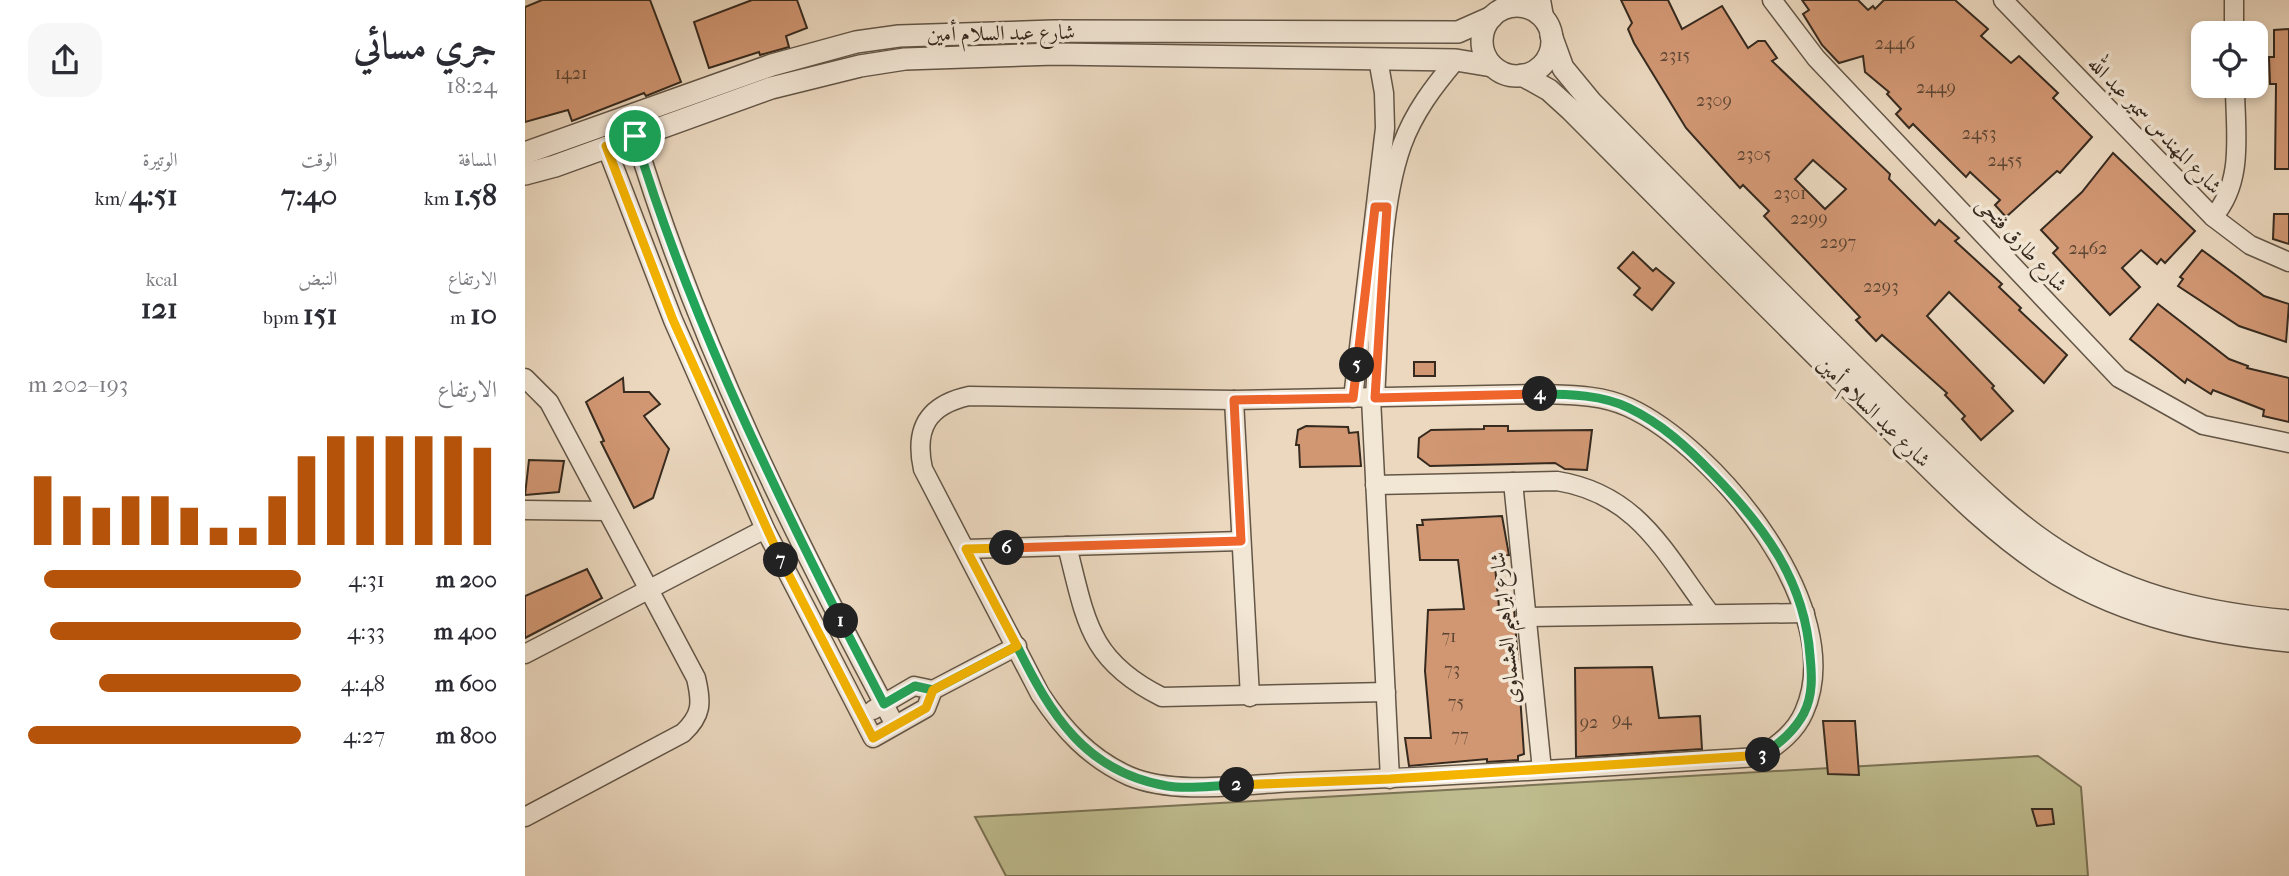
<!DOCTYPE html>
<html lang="ar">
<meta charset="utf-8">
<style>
body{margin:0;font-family:"IM FELL French Canon",Amiri,serif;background:#f7f7f7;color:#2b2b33;direction:rtl;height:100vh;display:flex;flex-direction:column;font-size:26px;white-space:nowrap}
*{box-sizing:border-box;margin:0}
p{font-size:23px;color:#7c7c81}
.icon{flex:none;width:38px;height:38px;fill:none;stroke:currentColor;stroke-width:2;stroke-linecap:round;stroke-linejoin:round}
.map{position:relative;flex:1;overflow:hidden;direction:ltr}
.side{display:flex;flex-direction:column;background:#fff;width:525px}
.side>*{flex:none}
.tools{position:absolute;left:1666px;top:21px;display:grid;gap:14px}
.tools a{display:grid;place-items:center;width:77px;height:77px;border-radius:14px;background:#fff;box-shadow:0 4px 10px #0003;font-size:35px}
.pin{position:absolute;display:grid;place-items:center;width:60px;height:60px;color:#fff;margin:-30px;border:4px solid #fff;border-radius:50%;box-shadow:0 2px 7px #0007}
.km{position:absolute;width:35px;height:35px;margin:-18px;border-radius:50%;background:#222;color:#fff;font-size:19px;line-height:35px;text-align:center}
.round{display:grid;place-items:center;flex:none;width:74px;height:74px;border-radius:21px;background:#f7f7f7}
.summary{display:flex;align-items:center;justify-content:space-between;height:119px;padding:0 28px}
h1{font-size:38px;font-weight:800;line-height:52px}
.metrics{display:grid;grid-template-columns:repeat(3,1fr);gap:10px;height:119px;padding:7px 28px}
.metrics div{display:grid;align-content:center}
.metrics b{font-size:30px;font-weight:800}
.metrics small{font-size:19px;font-weight:400}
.metrics p{font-size:19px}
.chart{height:196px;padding:14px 28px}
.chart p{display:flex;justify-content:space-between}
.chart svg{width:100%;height:126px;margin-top:7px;stroke:#b45309;stroke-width:6}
ul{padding:0 28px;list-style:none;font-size:23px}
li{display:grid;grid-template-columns:112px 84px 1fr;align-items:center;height:52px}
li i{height:18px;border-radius:9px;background:#b45309}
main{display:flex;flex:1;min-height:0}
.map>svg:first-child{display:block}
.green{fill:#bebc8e;stroke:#7a7356;stroke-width:2}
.building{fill:#d19773;stroke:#362a1f;stroke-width:2;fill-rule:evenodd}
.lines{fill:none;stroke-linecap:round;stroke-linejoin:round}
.minor-casing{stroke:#635647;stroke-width:21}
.tertiary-casing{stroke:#635647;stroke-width:24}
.minor{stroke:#f2e6d5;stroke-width:18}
.tertiary{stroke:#f2e6d5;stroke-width:21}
.split-1-casing{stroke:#fff;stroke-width:14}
.split-2-casing{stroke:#fff;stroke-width:14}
.split-3-casing{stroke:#fff;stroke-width:14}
.split-4-casing{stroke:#fff;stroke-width:14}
.split-5-casing{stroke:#fff;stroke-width:14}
.split-6-casing{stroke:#fff;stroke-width:14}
.split-7-casing{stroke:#fff;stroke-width:14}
.split-8-casing{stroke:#fff;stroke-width:14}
.split-1{stroke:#22a559;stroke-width:9}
.split-2{stroke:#22a559;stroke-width:9}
.split-3{stroke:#f5b400;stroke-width:9}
.split-4{stroke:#22a559;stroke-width:9}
.split-5{stroke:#f0652b;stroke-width:9}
.split-6{stroke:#f0652b;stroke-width:9}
.split-7{stroke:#f5b400;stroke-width:9}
.split-8{stroke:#f5b400;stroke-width:9}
.labels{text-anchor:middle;stroke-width:7;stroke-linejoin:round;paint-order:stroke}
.number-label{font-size:18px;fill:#5d4534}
.street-label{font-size:21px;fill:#362a1f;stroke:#f2e6d5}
</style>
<main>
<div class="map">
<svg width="1764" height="876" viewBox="0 0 1764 876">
<rect width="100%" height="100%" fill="#ebd8bf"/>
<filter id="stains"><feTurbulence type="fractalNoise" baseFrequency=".00286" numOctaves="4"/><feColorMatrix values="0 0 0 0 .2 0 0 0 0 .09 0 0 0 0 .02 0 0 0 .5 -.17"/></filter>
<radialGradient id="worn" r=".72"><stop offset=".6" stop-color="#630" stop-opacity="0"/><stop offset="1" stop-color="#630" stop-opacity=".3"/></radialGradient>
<path class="green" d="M1513 756 1556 787 1563 876H481L450 817Z"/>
<g class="building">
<path d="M17 0H125L156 82 121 96 119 93 47 121 43 110 0 122V7Z"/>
<path d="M227 0H272L282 28 261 36 264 47 235 55 234 52 184 68 169 22Z"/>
<path d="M1096 0H1143L1157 29 1197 6 1223 48 1233 41H1240L1252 58 1247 61 1365 174 1364 179 1410 225 1414 220 1434 238 1430 241 1477 284 1474 287 1496 308 1494 310 1542 355 1519 383 1424 292 1402 316 1469 386 1467 388 1488 411 1456 440 1437 419 1440 416 1420 395 1422 393 1357 335 1351 341 1331 320 1335 317 1239 216 1244 211 1218 185 1215 188 1161 128 1109 43 1103 29 1107 23ZM1288 160 1321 189 1300 209 1270 179Z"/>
<path d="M1277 0H1333L1343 10 1348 6 1350 9 1359 0H1430L1463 29 1456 36 1486 63 1494 56 1533 93 1528 98 1567 137 1535 173 1532 171 1481 217 1470 205 1475 200 1445 172 1441 177 1388 124 1384 128 1371 114 1376 109 1362 94 1364 92 1340 72 1338 56 1314 63 1297 45 1278 14 1284 10Z"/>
<path d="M1764 29V169H1750L1751 84H1745L1744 57H1749V30Z"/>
<path d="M1588 153 1670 231 1640 263 1636 259 1632 264 1616 250 1597 268 1615 287 1585 315 1528 253 1533 248 1516 230 1557 192Z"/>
<path d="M1749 214H1764V244L1748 239Z"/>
<path d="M1677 250 1739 296 1764 304 1761 342 1714 326 1653 286 1658 279 1655 277Z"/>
<path d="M1108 252 1128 271 1131 268 1149 283 1127 310 1109 295 1115 288 1093 268Z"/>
<path d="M1633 304 1704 359 1723 366 1722 368 1764 378V422L1738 416 1739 410 1688 390 1686 394 1662 379 1660 383 1605 339Z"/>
<rect x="889" y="362" width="21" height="14"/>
<path d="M98 378 99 392H124L135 404 119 416 144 449 128 498 109 508 76 442 79 441 61 402Z"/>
<path d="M781 426 823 427 824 433 833 432 836 466 775 467 774 445H771L773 430Z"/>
<path d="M959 426H983V431L1067 430 1062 470 1040 469 1030 463 905 466 893 457 894 438 906 430 959 429Z"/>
<path d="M4 460 39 461 34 492 0 495Z"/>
<path d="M977 516 984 555 969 556 974 607 989 606 999 754 993 756V760L962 762V759L884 766 880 738H906L900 671 903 610 939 609 933 560H895L892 525H898L897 520Z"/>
<path d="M62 569 77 598 0 638V596Z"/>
<path d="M1127 667 1134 718 1175 716 1177 749 1051 757 1050 668Z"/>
<path d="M1298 721H1330L1334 775 1303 774Z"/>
<path d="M1507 809H1527L1529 824 1512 826Z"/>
</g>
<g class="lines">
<defs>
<g id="minor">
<path d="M1016 0 1020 22"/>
<path d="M1247 0 1291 58 1594 378 1678 425 1764 443"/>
<path d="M1478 0 1688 217 1725 245 1764 262"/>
<path d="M1709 0V33"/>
<path d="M975 10 988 0"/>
<path d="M110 136C172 342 269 537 370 725"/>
<path d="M81 146 148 320 240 529 348 738 401 708 408 690"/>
<path d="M1688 217C1720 181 1710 131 1710 86"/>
<path d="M0 378 24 402 171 678C177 703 177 715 158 733L0 817"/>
<path d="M1019 394C1047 395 1077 395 1103 407 1191 447 1325 610 1279 712 1270 733 1252 745 1235 757 1081 766 927 777 772 782 721 784 651 796 604 776 564 758 538 729 515 694L398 469C389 428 403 405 444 396L709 400Z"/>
<path d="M828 398 860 128 859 93 853 59"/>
<path d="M846 398 865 779"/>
<path d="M850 398C855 322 852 215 877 145 889 112 909 86 931 60"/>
<path d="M709 400 725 697"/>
<path d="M988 482 1017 770"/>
<path d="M850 485 1032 481C1113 494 1139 552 1184 612"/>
<path d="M0 510 81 511"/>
<path d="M542 546C561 620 563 660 637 697L861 692"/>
<path d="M441 549 716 541"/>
<path d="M1001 617 1280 613"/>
<path d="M0 654 240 529"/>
<path d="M348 710 389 686 408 690 492 646"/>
</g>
<g id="tertiary">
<circle cx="992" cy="41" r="35"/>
<path d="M1026 35 1038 68 1066 102C1169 206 1271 310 1376 412 1430 463 1479 519 1543 557 1611 598 1686 614 1764 621"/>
<path d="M997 75 1024 90 1046 110C1144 209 1243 308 1342 406 1402 464 1460 530 1532 574 1604 617 1682 633 1764 641"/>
<path d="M0 153 247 65 331 42 374 36 528 31 933 32 967 17"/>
<path d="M0 174 30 166 246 88 335 66 380 59 530 54 931 60 967 66"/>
</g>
</defs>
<use href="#minor" class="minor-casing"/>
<use href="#tertiary" class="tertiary-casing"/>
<use href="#minor" class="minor"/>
<use href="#tertiary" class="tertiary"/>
</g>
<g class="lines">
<defs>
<path id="split-1" d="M110 136C161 305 237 464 316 621"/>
<path id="split-2" d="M316 621 359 704 390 686 408 690 492 646C526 715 560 772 642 786 664 790 690 785 712 785"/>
<path id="split-3" d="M712 785 865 779 1238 755"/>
<path id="split-4" d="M1015 394C1044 394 1078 395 1104 408 1137 424 1162 447 1187 473 1239 526 1280 581 1285 656 1287 676 1288 695 1279 713 1269 732 1254 743 1238 755"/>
<path id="split-5" d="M832 365 850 207H862L850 398 1015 394"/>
<path id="split-6" d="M482 548 716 541 709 400 828 398 832 365"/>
<path id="split-7" d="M256 560 348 738 401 708 408 690 492 646 441 549 482 548"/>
<path id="split-8" d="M110 136 81 146 148 320 256 560"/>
</defs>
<use href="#split-1" class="split-1-casing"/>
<use href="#split-2" class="split-2-casing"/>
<use href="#split-3" class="split-3-casing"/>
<use href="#split-4" class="split-4-casing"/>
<use href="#split-5" class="split-5-casing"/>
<use href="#split-6" class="split-6-casing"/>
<use href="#split-7" class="split-7-casing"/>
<use href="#split-8" class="split-8-casing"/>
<use href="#split-1" class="split-1"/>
<use href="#split-2" class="split-2"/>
<use href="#split-3" class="split-3"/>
<use href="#split-4" class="split-4"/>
<use href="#split-5" class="split-5"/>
<use href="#split-6" class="split-6"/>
<use href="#split-7" class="split-7"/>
<use href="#split-8" class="split-8"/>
</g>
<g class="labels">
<g class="number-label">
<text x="1370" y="49">2446</text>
<text x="1150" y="61">2315</text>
<text x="46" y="79">1421</text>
<text x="1411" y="93">2449</text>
<text x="1189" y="106">2309</text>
<text x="1454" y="139">2453</text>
<text x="1229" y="160">2305</text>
<text x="1480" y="166">2455</text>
<text x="1265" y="199">2301</text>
<text x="1284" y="224">2299</text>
<text x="1313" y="248">2297</text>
<text x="1563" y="254">2462</text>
<text x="1356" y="292">2293</text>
<text x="924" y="642">71</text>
<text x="927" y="675">73</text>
<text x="931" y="708">75</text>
<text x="1097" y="725">94</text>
<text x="1064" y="728">92</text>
<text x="935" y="741">77</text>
</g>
<g class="street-label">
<text transform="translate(476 33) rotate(-1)" y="7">شارع عبد السلام أمين</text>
<text transform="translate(1630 125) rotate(46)" y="7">شارع المهندس سمير عبد الله</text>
<text transform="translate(1497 244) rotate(47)" y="7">شارع طارق فتحى</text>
<text transform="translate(1349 412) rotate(44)" y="7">شارع عبد السلام أمين</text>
<text transform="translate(980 628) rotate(-96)" y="7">شارع ابراهيم العشماوى</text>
</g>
</g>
<rect width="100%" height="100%" filter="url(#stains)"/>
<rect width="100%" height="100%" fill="url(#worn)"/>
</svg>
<div class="tools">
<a><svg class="icon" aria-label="locate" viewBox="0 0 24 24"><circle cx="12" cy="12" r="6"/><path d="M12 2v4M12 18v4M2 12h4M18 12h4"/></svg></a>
</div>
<div class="pin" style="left:110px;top:136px;background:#1e9e55"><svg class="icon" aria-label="arrive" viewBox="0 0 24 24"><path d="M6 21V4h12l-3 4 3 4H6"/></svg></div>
<b class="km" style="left:316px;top:621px">1</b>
<b class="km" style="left:712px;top:785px">2</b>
<b class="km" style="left:1238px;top:755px">3</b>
<b class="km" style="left:1015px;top:394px">4</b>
<b class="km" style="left:832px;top:365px">5</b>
<b class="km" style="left:482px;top:548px">6</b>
<b class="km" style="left:256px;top:560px">7</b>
</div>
<section class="side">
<div class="summary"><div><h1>جري مسائي</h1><p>18:24</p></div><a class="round"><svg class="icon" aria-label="share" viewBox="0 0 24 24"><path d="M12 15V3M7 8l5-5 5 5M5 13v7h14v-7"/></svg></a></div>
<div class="metrics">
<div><p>المسافة</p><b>1.58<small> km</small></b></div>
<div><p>الوقت</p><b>7:40</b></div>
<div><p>الوتيرة</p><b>4:51<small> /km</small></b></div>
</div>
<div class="metrics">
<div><p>الارتفاع</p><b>10<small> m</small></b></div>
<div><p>النبض</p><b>151<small> bpm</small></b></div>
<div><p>kcal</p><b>121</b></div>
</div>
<div class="chart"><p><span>الارتفاع</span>193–202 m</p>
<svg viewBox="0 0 160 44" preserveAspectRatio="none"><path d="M5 44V20M15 44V27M25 44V31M35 44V27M45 44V27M55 44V31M65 44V38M75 44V38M85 44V27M95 44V13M105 44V6M115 44V6M125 44V6M135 44V6M145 44V6M155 44V10"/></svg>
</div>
<ul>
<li><b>200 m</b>4:31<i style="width:94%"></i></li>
<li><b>400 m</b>4:33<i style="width:92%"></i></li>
<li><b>600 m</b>4:48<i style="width:74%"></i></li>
<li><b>800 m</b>4:27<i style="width:100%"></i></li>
</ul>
</section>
</main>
